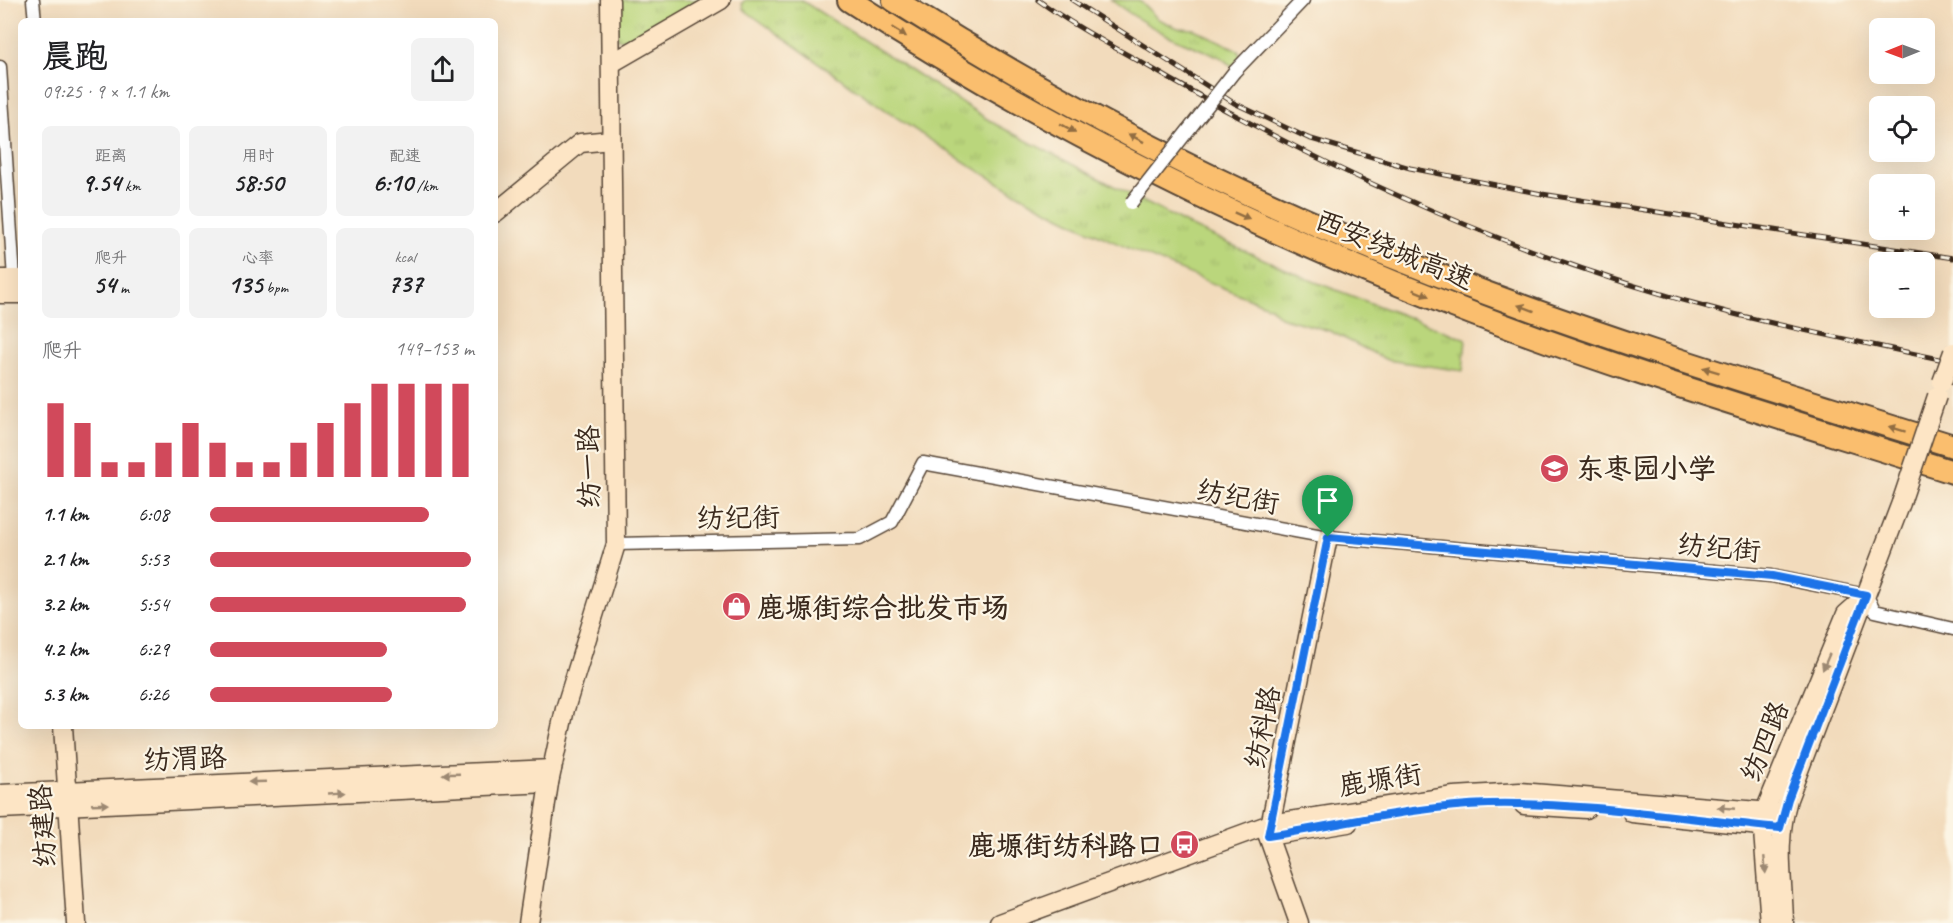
<!DOCTYPE html>
<html lang="zh">
<meta charset="utf-8">
<style>
body{margin:0;font-family:Caveat,"LXGW WenKai TC",sans-serif;background:#f2f2f2;color:#202124;height:100vh;display:flex;flex-direction:column;font-size:22px;white-space:nowrap}
*{box-sizing:border-box;margin:0}
p{font-size:20px;color:#757577}
.icon{flex:none;width:33px;height:33px;fill:none;stroke:currentColor;stroke-width:2;stroke-linecap:round;stroke-linejoin:round}
.map{position:relative;flex:1;overflow:hidden}
.details{position:absolute;left:18px;top:18px;width:480px;height:711px;display:flex;flex-direction:column;background:#fff;border-radius:9px;box-shadow:0 6px 24px #0002}
.details>*{flex:none}
.needle{width:39px;rotate:269deg}
.buttons{position:absolute;left:1869px;top:18px;display:grid;gap:12px}
.buttons a{display:grid;place-items:center;width:66px;height:66px;border-radius:9px;background:#fff;box-shadow:0 6px 24px #0002;font-size:30px}
.pin{position:absolute;display:grid;place-items:center;width:51px;height:51px;color:#fff;margin:-62px -26px;border-radius:50% 50% 50% 0;rotate:-45deg;box-shadow:0 0 6px #0007}
.pin .icon{rotate:45deg}
.round{display:grid;place-items:center;flex:none;width:63px;height:63px;border-radius:9px;background:#f2f2f2}
.summary{display:flex;align-items:center;justify-content:space-between;height:102px;padding:0 24px}
h1{font-size:33px;font-weight:700;line-height:45px}
.stats{display:grid;grid-template-columns:repeat(3,1fr);gap:9px;height:102px;padding:6px 24px}
.stats div{display:grid;align-content:center;border-radius:9px;background:#f2f2f2;text-align:center}
.stats b{font-size:26px;font-weight:700}
.stats small{font-size:16px;font-weight:400}
.stats p{font-size:16px}
.chart{height:168px;padding:12px 24px}
.chart p{display:flex;justify-content:space-between}
.chart svg{width:100%;height:108px;margin-top:6px;stroke:#d1495b;stroke-width:6}
ul{padding:0 24px;list-style:none;font-size:20px}
li{display:grid;grid-template-columns:96px 72px 1fr;align-items:center;height:45px}
li i{height:15px;border-radius:8px;background:#d1495b}
.map>svg:first-child{display:block}
.grass{fill:url(#grass-tufts);stroke:#7a804d;stroke-width:1.5}
.lines{fill:none;stroke-linecap:round;stroke-linejoin:round}
.street-casing{stroke:#564536;stroke-width:15}
.secondary-casing{stroke:#564536;stroke-width:21}
.highway-casing{stroke:#564536;stroke-width:26}
.street{stroke:#fff;stroke-width:12}
.secondary{stroke:#fde5c5;stroke-width:18}
.highway{stroke:#fabe6e;stroke-width:22}
.rail-casing{stroke:#3b2a1e;stroke-width:5}
.rail{stroke:#fcf5e5;stroke-width:3;stroke-dasharray:9;stroke-linecap:butt}
.street-bridge-casing{stroke:#564536;stroke-width:15;stroke-linecap:butt}
.secondary-bridge-casing{stroke:#564536;stroke-width:21;stroke-linecap:butt}
.street-bridge{stroke:#fff;stroke-width:12}
.secondary-bridge{stroke:#fde5c5;stroke-width:18}
.oneway{fill:#916d42}
.oneway2{fill:#9c8872}
.route-casing{stroke:#fff;stroke-width:12}
.route{stroke:#1a73e8;stroke-width:8}
.labels{text-anchor:middle;stroke-width:4.5;stroke-linejoin:round;paint-order:stroke}
.street-label{font-size:28px;fill:#3b2a1e;stroke:#fcf5e5}
.poi-label{font-size:28px;font-weight:bold;fill:#3b2a1e;stroke:#fcf5e5;text-anchor:start}
</style>
<div class="map">
<svg width="1953" height="923" viewBox="0 0 1953 923">
<defs>
<pattern id="grass-tufts" width="24" height="20" patternUnits="userSpaceOnUse" patternTransform="scale(1.5)"><rect width="24" height="20" fill="#bad67c"/><path d="M3 7l-1-3M5 7V3M7 7l1-3M15 17l-1-3M17 17v-4M19 17l1-3" fill="none" stroke="#a1b86b"/></pattern>
</defs>
<rect width="100%" height="100%" fill="#fcf5e5"/>
<filter id="ink" filterUnits="userSpaceOnUse"><feTurbulence type="fractalNoise" baseFrequency=".0167" numOctaves="2"/><feDisplacementMap in="SourceGraphic" scale="12" xChannelSelector="R" yChannelSelector="G"/><feConvolveMatrix kernelMatrix="1 2 1 2 8 2 1 2 1" color-interpolation-filters="sRGB"/></filter>
<filter id="wash" filterUnits="userSpaceOnUse"><feTurbulence type="fractalNoise" baseFrequency=".008" numOctaves="4" result="noise"/><feDisplacementMap in="SourceGraphic" scale="24" xChannelSelector="R" yChannelSelector="G"/><feGaussianBlur stdDeviation="1.35" result="paint"/><feColorMatrix in="noise" values="0 0 0 0 0 0 0 0 0 0 0 0 0 0 0 0 0 1.4 0 .05"/><feComposite in="paint" operator="in"/></filter>
<g filter="url(#wash)">
<rect width="100%" height="100%" fill="#f2dbbc"/>
<g class="grass">
<path d="M616 0H711L638 41 617 39Z"/>
<path d="M745 0H801L995 124 1196 229 1315 282 1466 339 1463 371 1387 360 1330 331 1280 317 1270 307C1181 270 1089 236 1006 187 915 134 829 70 743 9L742 3Z"/>
<path d="M1111 0H1139L1158 19 1178 28 1194 29 1238 50 1241 58 1233 66C1226 64 1224 58 1218 56 1173 39 1150 29 1111 0Z"/>
</g>
</g>
<g filter="url(#ink)">
<g class="lines">
<defs>
<g id="street">
<path d="M33 0 35 21"/>
<path d="M0 67 14 279"/>
<path d="M1234 72 1303 0"/>
<path d="M616 544 860 539 892 522 923 463 1328 537 1771 576 1866 595 1875 611 1953 629"/>
</g>
<g id="secondary">
<path d="M612 63 721 0"/>
<path d="M495 213 580 143 611 140"/>
<path d="M0 279H21"/>
<path d="M0 294H21"/>
<path d="M63 726 76 923"/>
<path d="M0 794 552 769"/>
<path d="M1524 805 1586 809"/>
<path d="M0 809 549 783"/>
<path d="M1632 813 1780 828"/>
<path d="M1268 836 1348 823"/>
<path d="M528 923 549 783 565 709 616 544 610 0"/>
<path d="M1000 923 1270 824 1454 796 1520 792 1784 813"/>
<path d="M1299 923 1268 836 1328 537"/>
<path d="M1770 923 1762 818 1846 614 1863 599"/>
<path d="M1784 923C1783 875 1775 846 1788 799L1901 503"/>
</g>
<g id="highway">
<path d="M849 0C1039 123 1243 224 1453 306 1616 370 1786 419 1953 472"/>
<path d="M894 0C1065 108 1247 201 1436 274 1605 340 1780 392 1953 446"/>
</g>
</defs>
<use href="#street" class="street-casing"/>
<use href="#secondary" class="secondary-casing"/>
<use href="#highway" class="highway-casing"/>
<use href="#street" class="street"/>
<use href="#secondary" class="secondary"/>
<use href="#highway" class="highway"/>
<defs>
<g id="rail">
<path d="M1038 0C1079 30 1126 53 1170 79 1346 180 1537 264 1734 314 1807 332 1880 346 1953 362"/>
<path d="M1072 0 1234 103 1308 138 1410 168 1542 194 1953 258"/>
</g>
</defs>
<use href="#rail" class="rail-casing"/>
<use href="#rail" class="rail"/>
<defs>
<path id="street-bridge" d="M1131 203 1234 72"/>
<g id="secondary-bridge">
<path d="M1942 382 1953 352"/>
<path d="M1901 503 1937 396"/>
</g>
</defs>
<use href="#street-bridge" class="street-bridge-casing"/>
<use href="#secondary-bridge" class="secondary-bridge-casing"/>
<use href="#street-bridge" class="street-bridge"/>
<use href="#secondary-bridge" class="secondary-bridge"/>
</g>
<defs><path id="oneway-solid" d="M-6-.8H1V-3.2L6.5 0L1 3.2V.8H-6Z" transform="scale(1.5)"/></defs>
<g class="oneway">
<use href="#oneway-solid" transform="translate(899 32) rotate(32)"/>
<use href="#oneway-solid" transform="translate(1068 128) rotate(29)"/>
<use href="#oneway-solid" transform="translate(1136 138) rotate(-153)"/>
<use href="#oneway-solid" transform="translate(1242 216) rotate(24)"/>
<use href="#oneway-solid" transform="translate(1421 293) rotate(22)"/>
<use href="#oneway-solid" transform="translate(1526 308) rotate(-160)"/>
<use href="#oneway-solid" transform="translate(1711 370) rotate(-163)"/>
<use href="#oneway-solid" transform="translate(1897 429) rotate(-163)"/>
</g>
<g class="oneway2">
<use href="#oneway-solid" transform="translate(1826 662) rotate(113)"/>
<use href="#oneway-solid" transform="translate(451 774) rotate(178)"/>
<use href="#oneway-solid" transform="translate(257 782) rotate(178)"/>
<use href="#oneway-solid" transform="translate(337 793) rotate(-3)"/>
<use href="#oneway-solid" transform="translate(100 804) rotate(-2)"/>
<use href="#oneway-solid" transform="translate(1726 808) rotate(-175)"/>
<use href="#oneway-solid" transform="translate(1765 865) rotate(85)"/>
</g>
</g>
<g class="lines" filter="url(#ink)">
<defs>
<path id="route" d="M1328 537 1772 576 1866 595 1788 799 1780 828C1684 819 1586 802 1489 804 1415 806 1341 825 1268 836Z"/>
</defs>
<use href="#route" class="route-casing"/>
<use href="#route" class="route"/>
</g>
<defs>
<symbol id="school-disc" viewBox="-11 -11 22 22"><circle r="9.5" fill="#d1495b" stroke="#fcf5e5"/><path d="M0-5L7-2L0 1L-7-2ZM-4 1L0 2.5L4 1V4Q0 6-4 4Z" fill="#fff"/></symbol>
<symbol id="shop-disc" viewBox="-11 -11 22 22"><circle r="9.5" fill="#d1495b" stroke="#fcf5e5"/><path d="M-5-2.5h2.3a2.7 3.5 0 0 1 5.4 0H5L5.5 6h-11ZM-1.5-2.5h3a1.5 2.3 0 0 0-3 0Z" fill="#fff"/></symbol>
<symbol id="bus-disc" viewBox="-11 -11 22 22"><circle r="9.5" fill="#d1495b" stroke="#fcf5e5"/><path d="M-5-6H5V4H4V6H2V4H-2V6H-4V4H-5ZM-3.5-4V0h7V-4ZM-3.5 1.2v1.5H-2V1.2ZM2 1.2v1.5H3.5V1.2Z" fill="#fff"/></symbol>
</defs>
<g fill-rule="evenodd">
<use href="#school-disc" x="1538" y="452" width="33" height="33"/>
<use href="#shop-disc" x="720" y="590" width="33" height="33"/>
<use href="#bus-disc" x="1168" y="828" width="33" height="33"/>
</g>
<g class="labels">
<g class="street-label">
<text transform="translate(1395 249) rotate(22)" y="10">西安绕城高速</text>
<text transform="translate(588 467) rotate(-91)" y="10">纺一路</text>
<text transform="translate(1238 496) rotate(10)" y="10">纺纪街</text>
<text transform="translate(738 517) rotate(-1)" y="10">纺纪街</text>
<text transform="translate(1719 547) rotate(5)" y="10">纺纪街</text>
<text transform="translate(1262 727) rotate(-79)" y="10">纺科路</text>
<text transform="translate(1764 741) rotate(-68)" y="10">纺四路</text>
<text transform="translate(185 758) rotate(-2)" y="10">纺渭路</text>
<text transform="translate(1380 779) rotate(-9)" y="10">鹿塬街</text>
<text transform="translate(42 826) rotate(-94)" y="10">纺建路</text>
</g>
<g class="poi-label">
<text x="1576" y="478">东枣园小学</text>
<text x="757" y="617">鹿塬街综合批发市场</text>
<text x="1164" y="855" text-anchor="end">鹿塬街纺科路口</text>
</g>
</g>
</svg>
<div class="buttons">
<a><svg class="needle" viewBox="-14 -14 28 28"><path d="M0-13l5 13h-10z" fill="#e53935"/><path d="M0 13l5-13h-10z" fill="#757577"/></svg></a>
<a><svg class="icon" aria-label="locate" viewBox="0 0 24 24"><circle cx="12" cy="12" r="6"/><path d="M12 2v4M12 18v4M2 12h4M18 12h4"/></svg></a>
<a>+</a>
<a>−</a>
</div>
<div class="pin" style="left:1328px;top:537px;background:#1e9e55"><svg class="icon" aria-label="arrive" viewBox="0 0 24 24"><path d="M6 21V4h12l-3 4 3 4H6"/></svg></div>
<section class="details">
<div class="summary"><div><h1>晨跑</h1><p>09:25 · 9 × 1.1 km</p></div><a class="round"><svg class="icon" aria-label="share" viewBox="0 0 24 24"><path d="M12 15V3M7 8l5-5 5 5M5 13v7h14v-7"/></svg></a></div>
<div class="stats">
<div><p>距离</p><b>9.54<small> km</small></b></div>
<div><p>用时</p><b>58:50</b></div>
<div><p>配速</p><b>6:10<small> /km</small></b></div>
</div>
<div class="stats">
<div><p>爬升</p><b>54<small> m</small></b></div>
<div><p>心率</p><b>135<small> bpm</small></b></div>
<div><p>kcal</p><b>737</b></div>
</div>
<div class="chart"><p><span>爬升</span>149–153 m</p>
<svg viewBox="0 0 160 44" preserveAspectRatio="none"><path d="M5 44V14M15 44V22M25 44V38M35 44V38M45 44V30M55 44V22M65 44V30M75 44V38M85 44V38M95 44V30M105 44V22M115 44V14M125 44V6M135 44V6M145 44V6M155 44V6"/></svg>
</div>
<ul>
<li><b>1.1 km</b>6:08<i style="width:83%"></i></li>
<li><b>2.1 km</b>5:53<i style="width:99%"></i></li>
<li><b>3.2 km</b>5:54<i style="width:97%"></i></li>
<li><b>4.2 km</b>6:29<i style="width:67%"></i></li>
<li><b>5.3 km</b>6:26<i style="width:69%"></i></li>
</ul>
</section>
</div>
